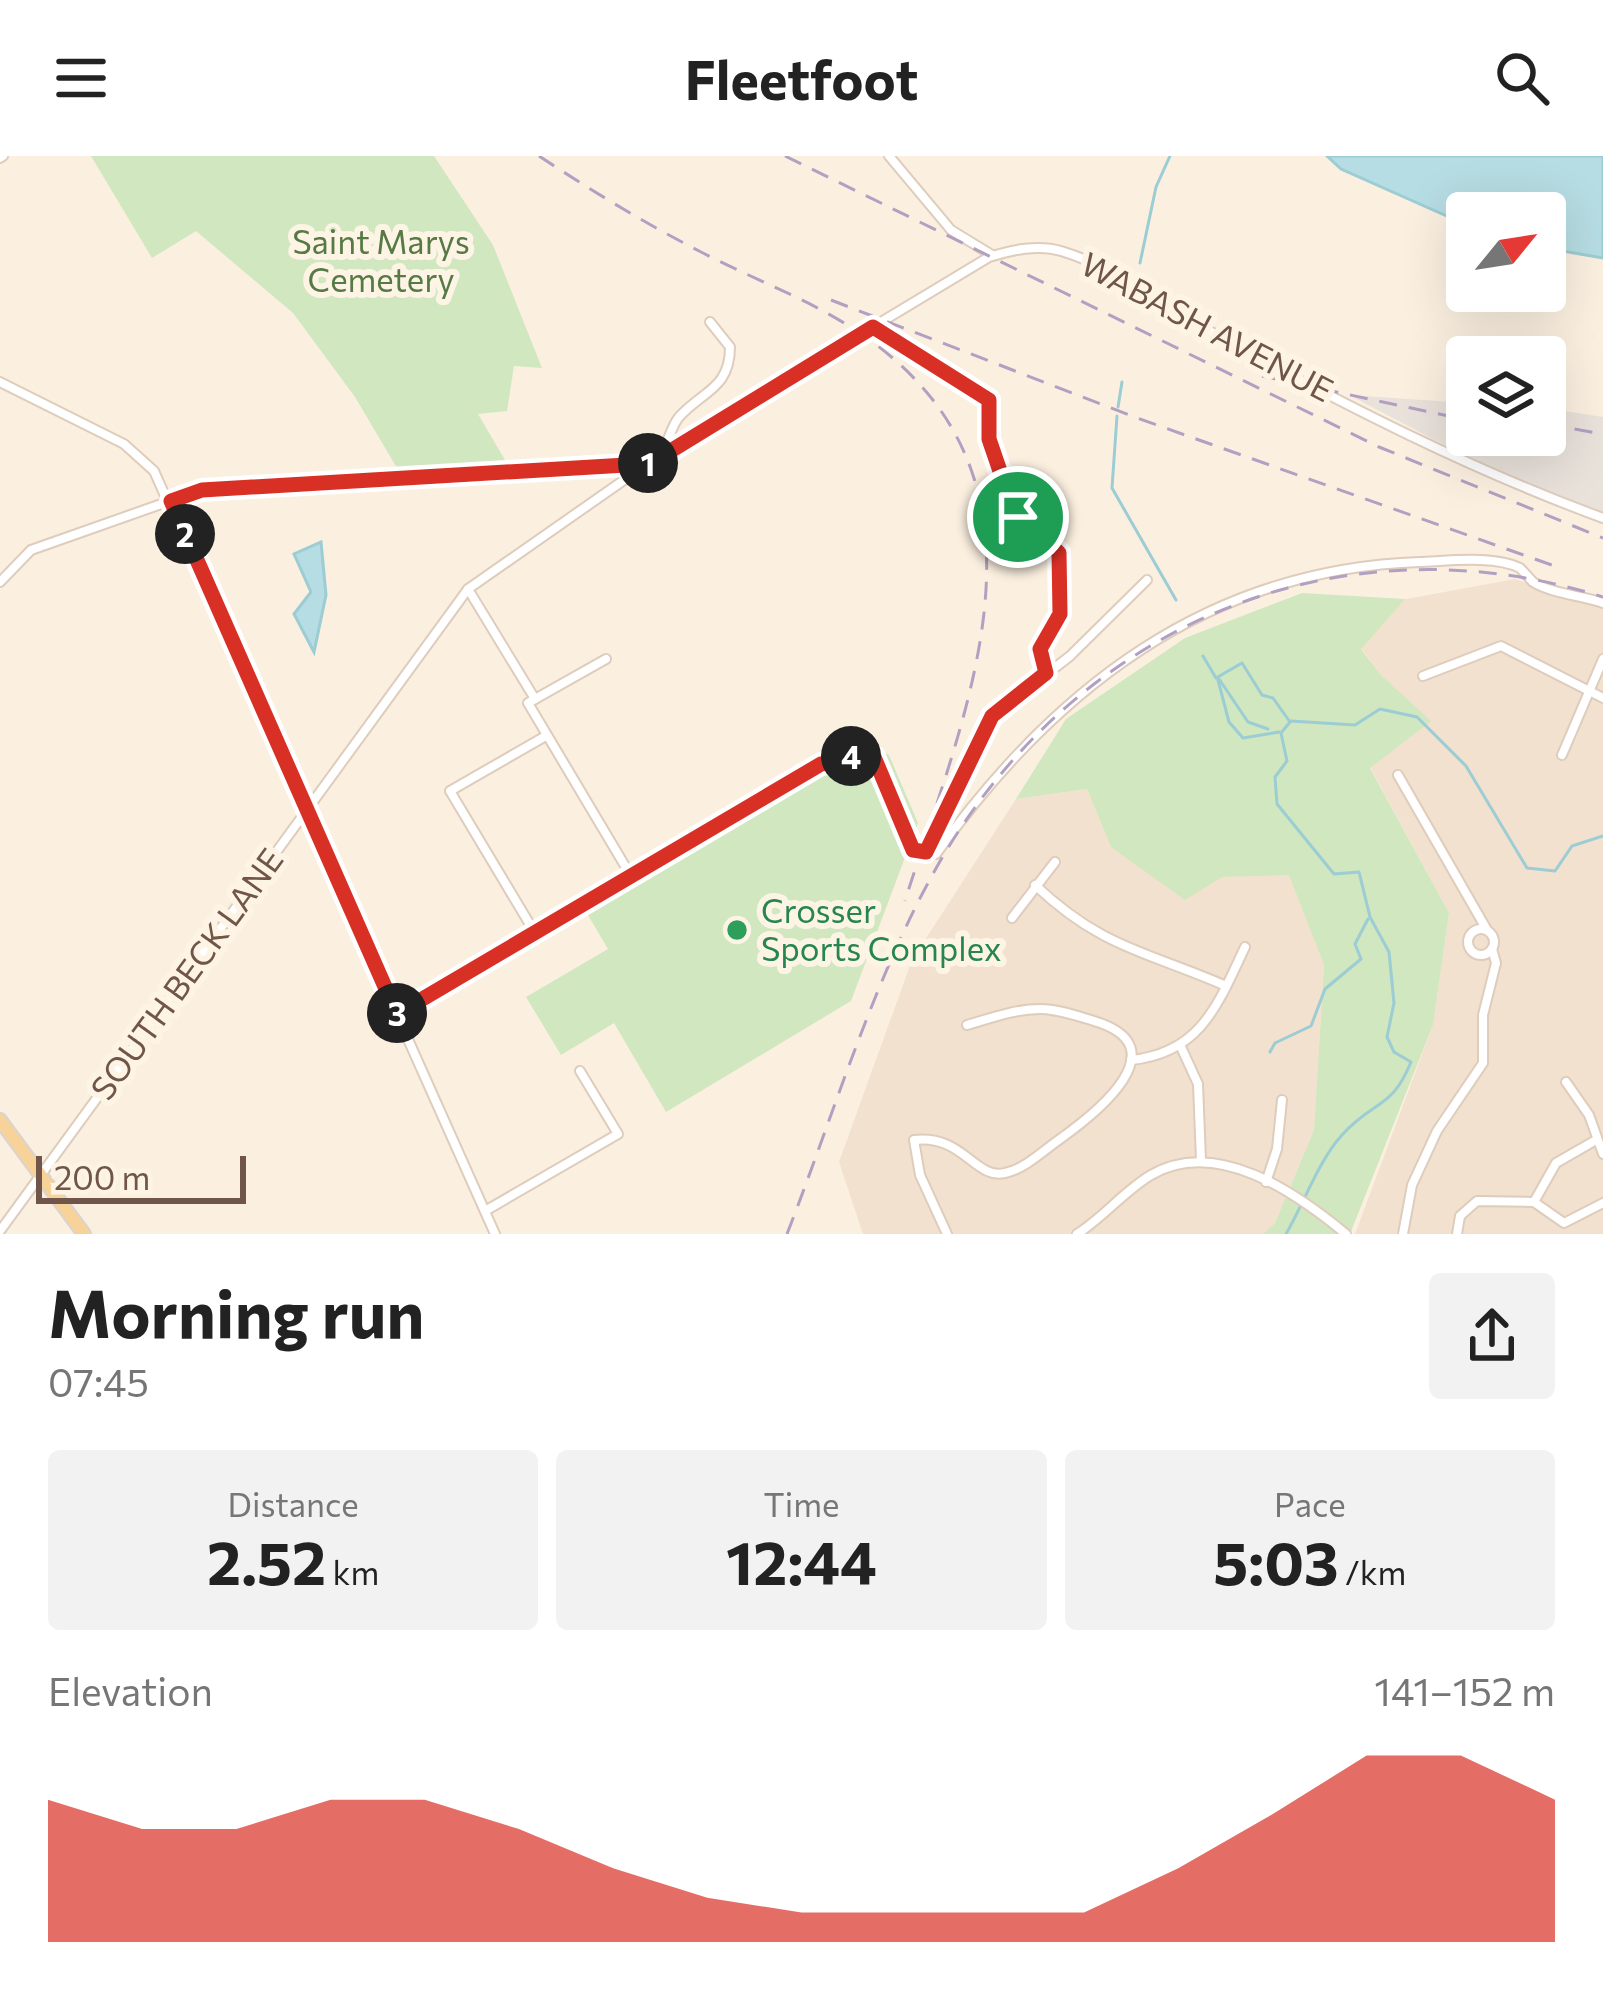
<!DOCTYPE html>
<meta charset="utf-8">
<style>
body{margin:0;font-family:Commissioner,sans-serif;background:#f2f2f2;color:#222;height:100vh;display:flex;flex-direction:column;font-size:45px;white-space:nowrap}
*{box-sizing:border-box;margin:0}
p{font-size:39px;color:#767676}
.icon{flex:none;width:66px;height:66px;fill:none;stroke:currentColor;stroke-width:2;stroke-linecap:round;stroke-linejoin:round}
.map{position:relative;height:1078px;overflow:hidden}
.sheet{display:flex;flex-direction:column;background:#fff;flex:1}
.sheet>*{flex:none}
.needle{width:78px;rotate:60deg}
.fabs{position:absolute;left:1446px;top:36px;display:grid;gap:24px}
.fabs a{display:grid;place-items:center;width:120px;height:120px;border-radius:12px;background:#fff;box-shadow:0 12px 48px #0002;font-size:60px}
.scale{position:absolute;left:36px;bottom:30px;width:210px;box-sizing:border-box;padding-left:12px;border:6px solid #705649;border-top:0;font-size:33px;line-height:42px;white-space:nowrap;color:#705649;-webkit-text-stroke:9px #fef4e5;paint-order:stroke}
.pin{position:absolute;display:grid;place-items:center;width:102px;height:102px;color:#fff;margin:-51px;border:6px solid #fff;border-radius:50%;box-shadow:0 3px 12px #0007}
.km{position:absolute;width:60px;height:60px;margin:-30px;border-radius:50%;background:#222;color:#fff;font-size:33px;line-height:60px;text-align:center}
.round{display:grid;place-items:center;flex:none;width:126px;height:126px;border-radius:12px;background:#f2f2f2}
.summary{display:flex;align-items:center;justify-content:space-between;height:204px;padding:0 48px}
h1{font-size:66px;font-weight:700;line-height:90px}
.figures{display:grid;grid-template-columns:repeat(3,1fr);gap:18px;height:204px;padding:12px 48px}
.figures div{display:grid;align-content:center;border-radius:12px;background:#f2f2f2;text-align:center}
.figures b{font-size:60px;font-weight:700}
.figures small{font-size:33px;font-weight:400}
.figures p{font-size:33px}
.chart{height:336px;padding:24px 48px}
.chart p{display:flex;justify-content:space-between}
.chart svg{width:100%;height:216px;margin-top:12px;fill:#d93025;opacity:.7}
header{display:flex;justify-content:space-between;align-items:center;height:156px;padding:0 48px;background:#fff;font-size:54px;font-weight:700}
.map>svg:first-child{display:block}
.residential{fill:#f2e1ce}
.industrial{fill:#e9e2db}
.green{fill:#d0e7bf}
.water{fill:#b6dde3;stroke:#9cccd4;stroke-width:3}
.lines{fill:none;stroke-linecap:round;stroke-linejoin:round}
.stream{stroke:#9cccd4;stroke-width:3}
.street-casing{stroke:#deccbc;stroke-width:12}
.primary-casing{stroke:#dad3d0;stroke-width:16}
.street{stroke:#fff;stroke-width:8}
.primary{stroke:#f7d39a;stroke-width:12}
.rail{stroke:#b2a0c2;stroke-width:3;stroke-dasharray:18 12;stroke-linecap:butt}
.route-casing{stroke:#fff;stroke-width:24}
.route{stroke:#d93025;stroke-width:15}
.leisure-dot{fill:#2e9e5b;stroke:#fef4e5;stroke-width:4.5}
.labels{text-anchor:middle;stroke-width:12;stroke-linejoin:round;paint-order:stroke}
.park-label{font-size:33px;fill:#557a44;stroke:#fef4e5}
.street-label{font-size:33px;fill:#705649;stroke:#fef4e5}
.leisure-label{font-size:33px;fill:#27864d;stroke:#fef4e5;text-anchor:start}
</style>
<header><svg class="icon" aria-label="menu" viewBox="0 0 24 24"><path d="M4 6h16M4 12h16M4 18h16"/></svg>Fleetfoot<svg class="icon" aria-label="search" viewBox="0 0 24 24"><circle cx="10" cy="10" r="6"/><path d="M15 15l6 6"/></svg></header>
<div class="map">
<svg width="1603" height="1078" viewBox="0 0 1603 1078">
<rect width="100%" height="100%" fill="#fbf0e0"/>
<g class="residential">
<path d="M1515 423 1603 453V1078H1355L1433 869 1449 757 1370 611 1430 565 1381 519 1361 492 1401 444Z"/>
<path d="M1087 633 1111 691 1222 721 1289 718 1324 809 1314 974 1275 1067 1263 1078H863L839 1006 912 804 1016 643Z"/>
</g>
<path class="industrial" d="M1349 239 1467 247V279H1545V252L1603 261V357L1509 323Z"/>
<g class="green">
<path d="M91 0H434L493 89 542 212 514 210 507 255 478 258 505 304 503 311 397 312 355 241 293 157 196 75 152 102Z"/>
<path d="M1302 437 1405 443 1361 493 1381 519 1431 565 1370 612 1449 757 1433 869 1350 1078H1263L1275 1067 1314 974 1324 809 1289 719 1222 721 1185 744 1111 691 1087 633 1016 643 1066 563 1185 482Z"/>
<path d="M854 582 889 599 918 667 851 845 666 956 614 867 561 899 526 841 608 793 585 754Z"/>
</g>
<g class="water">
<path d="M1327 0H1603V102L1545 92V57H1467V69L1341 13Z"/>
<path d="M321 386 326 439 314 496 294 458 311 436 294 398Z"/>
</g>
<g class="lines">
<g class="stream">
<path d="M1140 107 1156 31 1170 0"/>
<path d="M1118 251 1122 226"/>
<path d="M1117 260 1112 332 1176 444"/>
<path d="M1203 500 1216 522 1242 507 1262 539 1273 542 1290 566 1281 577 1287 605 1275 621 1277 648 1334 718 1359 716 1370 761 1389 796 1394 847 1387 881 1394 896 1411 906C1391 955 1374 943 1342 979 1319 1004 1304 1047 1286 1078"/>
<path d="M1219 523 1248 566 1268 573"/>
<path d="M1218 524 1229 566 1243 582 1279 576"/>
<path d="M1291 565 1355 569 1380 553 1417 561 1466 610 1527 712 1555 715 1572 690 1603 680"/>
<path d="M1270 896 1275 887 1311 870 1325 833 1361 803 1355 788 1368 763"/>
</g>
<defs>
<g id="street">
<path d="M889 0 951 74 992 99"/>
<path d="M0 2 3 0"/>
<path d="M873 171 989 244V283L1013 353 1059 397 1060 458 1040 492 1046 517"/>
<path d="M0 226 124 288 154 315 495 1078"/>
<path d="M660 297C670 285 670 272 679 261 702 235 730 233 730 191L710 166"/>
<path d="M0 426 31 394 201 334 607 310 626 309 633 318"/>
<path d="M468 433 535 543"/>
<path d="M606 503 528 547 631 720"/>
<path d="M1423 520 1501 490 1603 542"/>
<path d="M1562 599 1603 503"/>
<path d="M1398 619 1487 774"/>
<path d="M926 696 936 698C1055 532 1208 413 1420 406 1447 405 1495 399 1520 412 1521 413 1532 425 1533 426 1550 437 1583 440 1603 447"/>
<path d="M1035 729C1103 793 1146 795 1226 830"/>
<path d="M1012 762 1055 706"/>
<circle cx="1481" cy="786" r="13"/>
<path d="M535 777 450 635 544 581"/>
<path d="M397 858 821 608 874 601 913 694 926 696 993 560 1070 500 1147 424"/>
<path d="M1181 891 1198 928 1201 1005"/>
<path d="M1131 904C1201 897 1218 848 1245 791"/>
<path d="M1566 926 1589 959 1603 998"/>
<path d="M1266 1026 1277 993 1282 944"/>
<path d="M1534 1046 1556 1007 1596 984"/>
<path d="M485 1055 618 978 580 915"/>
<path d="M0 1075 468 433 657 301 989 101C1012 94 1038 88 1061 95 1121 113 1168 153 1222 182 1344 249 1472 314 1603 362"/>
<path d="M947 1078 920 1019 914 984C963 978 975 1024 1005 1017 1025 1013 1044 994 1060 983 1095 958 1181 891 1094 865 1077 860 1058 853 1040 853 1015 853 991 862 967 869"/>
<path d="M1077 1078C1104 1061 1124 1035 1151 1019 1216 981 1295 1036 1346 1078"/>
<path d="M1403 1078 1412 1029 1437 975 1483 907V859L1496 807 1492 793"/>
<path d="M1457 1078 1460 1060 1477 1045 1534 1046 1564 1067 1603 1047"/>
</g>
<path id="primary" d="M0 964 84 1078"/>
</defs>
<use href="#street" class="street-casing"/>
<use href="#primary" class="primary-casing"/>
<use href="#street" class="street"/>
<use href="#primary" class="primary"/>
<g class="rail">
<path d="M539 0C592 35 646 68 703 97 751 122 803 141 849 170 1077 314 967 547 905 745"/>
<path d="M785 0 1379 291 1603 382"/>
<path d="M831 144 1137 262 1563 413"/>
<path d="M1262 220 1467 264"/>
<path d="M1545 268 1603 278"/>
<path d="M787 1078C835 955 874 821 939 707 1077 468 1340 358 1603 441"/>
</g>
</g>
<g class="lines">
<defs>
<path id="route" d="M873 171 989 244V283L1013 353 1059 397 1060 458 1040 493 1046 517 992 560 926 696 913 694 874 601 821 608 397 858 171 345 202 334 626 309 633 318Z"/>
</defs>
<use href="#route" class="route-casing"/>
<use href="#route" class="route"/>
</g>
<circle class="leisure-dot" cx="737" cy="774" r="12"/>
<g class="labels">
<g class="park-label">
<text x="381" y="98">Saint Marys<tspan x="381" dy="38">Cemetery</tspan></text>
</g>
<g class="street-label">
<text transform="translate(1207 171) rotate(28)" y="12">WABASH AVENUE</text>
<text transform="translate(187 818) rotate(-54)" y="12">SOUTH BECK LANE</text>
</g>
<g class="leisure-label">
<text x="761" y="767">Crosser<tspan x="761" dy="38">Sports Complex</tspan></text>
</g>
</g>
</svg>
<div class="fabs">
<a><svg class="needle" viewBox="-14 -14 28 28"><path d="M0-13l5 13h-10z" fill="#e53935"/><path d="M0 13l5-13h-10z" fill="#767676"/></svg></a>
<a><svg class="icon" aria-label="layers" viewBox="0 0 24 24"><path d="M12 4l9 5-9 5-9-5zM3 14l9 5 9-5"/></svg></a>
</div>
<div class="scale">200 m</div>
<div class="pin" style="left:1018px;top:361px;background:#1e9e55"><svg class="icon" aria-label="arrive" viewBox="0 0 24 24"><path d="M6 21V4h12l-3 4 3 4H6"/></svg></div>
<b class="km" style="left:648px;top:307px">1</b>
<b class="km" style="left:185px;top:378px">2</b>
<b class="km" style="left:397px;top:857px">3</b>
<b class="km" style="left:851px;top:600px">4</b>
</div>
<section class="sheet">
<div class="summary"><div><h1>Morning run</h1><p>07:45</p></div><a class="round"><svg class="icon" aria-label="share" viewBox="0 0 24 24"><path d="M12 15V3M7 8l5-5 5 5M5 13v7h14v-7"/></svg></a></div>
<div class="figures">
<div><p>Distance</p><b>2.52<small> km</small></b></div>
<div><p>Time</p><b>12:44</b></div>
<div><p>Pace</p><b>5:03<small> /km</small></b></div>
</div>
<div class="chart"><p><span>Elevation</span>141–152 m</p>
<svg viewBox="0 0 160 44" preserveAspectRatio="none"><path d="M0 44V15L10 21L20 21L30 15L40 15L50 21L60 29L70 35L80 38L90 38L100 38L110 38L120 29L130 18L140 6L150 6L160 15V44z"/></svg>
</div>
</section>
